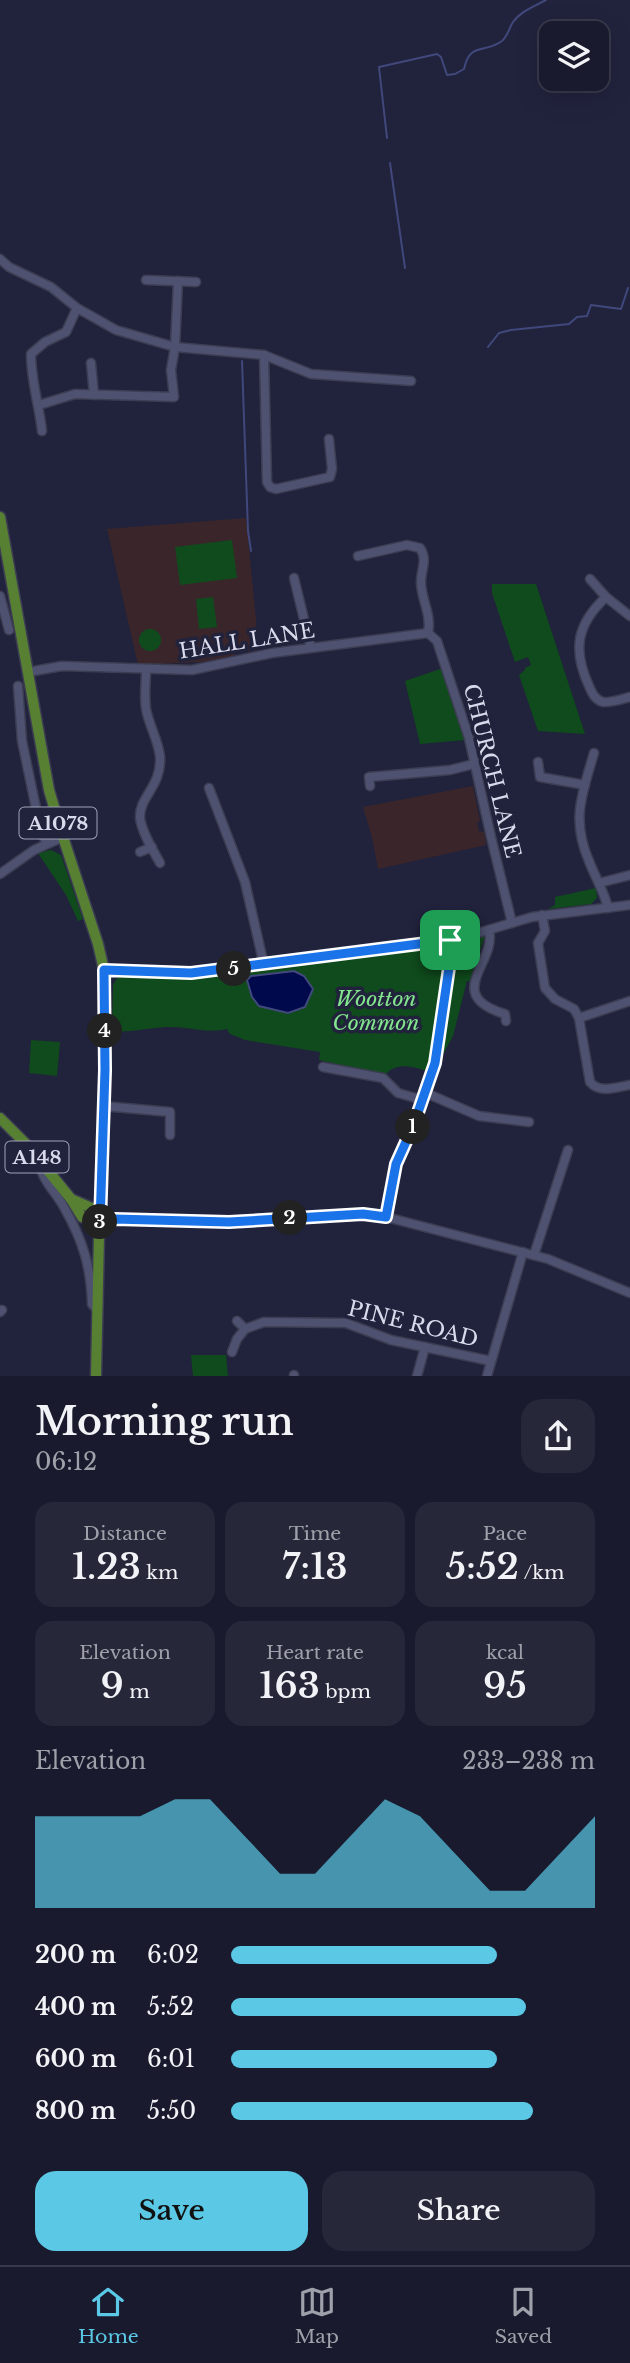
<!DOCTYPE html>
<meta charset="utf-8">
<style>
body{margin:0;font-family:"Libre Baskerville",serif;background:#262739;color:#f1f3f6;height:100vh;display:flex;flex-direction:column;font-size:26px;white-space:nowrap}
*{box-sizing:border-box;margin:0}
p{font-size:23px;color:#9fa1aa}
.icon{flex:none;width:38px;height:38px;fill:none;stroke:currentColor;stroke-width:2;stroke-linecap:round;stroke-linejoin:round}
.map{position:relative;height:1376px;overflow:hidden}
.drawer{display:flex;flex-direction:column;background:#191a2d;flex:1}
.drawer>*{flex:none}
.tools{position:absolute;left:539px;top:21px;display:grid;gap:14px}
.tools a{display:grid;place-items:center;width:70px;height:70px;border-radius:14px;background:#191a2d;box-shadow:0 7px 28px #0002,0 0 0 2px #373849;font-size:35px}
.pin{position:absolute;display:grid;place-items:center;width:60px;height:60px;color:#fff;margin:-30px;border-radius:14px;box-shadow:0 4px 10px #0006}
.km{position:absolute;width:35px;height:35px;margin:-18px;border-radius:50%;background:#222;color:#fff;font-size:19px;line-height:35px;text-align:center}
.round{display:grid;place-items:center;flex:none;width:74px;height:74px;border-radius:21px;background:#262739}
.overview{display:flex;align-items:center;justify-content:space-between;height:119px;padding:0 35px}
h1{font-size:38px;font-weight:600;line-height:52px}
.metrics{display:grid;grid-template-columns:repeat(3,1fr);gap:10px;height:119px;padding:7px 35px}
.metrics div{display:grid;align-content:center;border-radius:18px;background:#262739;text-align:center}
.metrics b{font-size:35px;font-weight:600}
.metrics small{font-size:19px;font-weight:400}
.metrics p{font-size:19px}
.chart{height:196px;padding:14px 35px}
.chart p{display:flex;justify-content:space-between}
.chart svg{width:100%;height:126px;margin-top:7px;fill:#5bc8e6;opacity:.7}
.primary-button{display:flex;gap:14px;margin-top:auto;padding:14px 35px}
.primary-button a{flex:1;height:80px;border-radius:21px;background:#5bc8e6;color:#111;font-size:28px;font-weight:600;line-height:80px;text-align:center}
.primary-button a+a{background:#262739;color:#f1f3f6}
ul{padding:0 35px;list-style:none;font-size:23px}
li{display:grid;grid-template-columns:112px 84px 1fr;align-items:center;height:52px}
li i{height:18px;border-radius:9px;background:#5bc8e6}
.menu{display:flex;justify-content:space-around;align-items:center;height:98px;border-top:2px solid #373849;background:#191a2d;font-size:19px;color:#9fa1aa}
.menu a{display:grid;justify-items:center;gap:4px}
.menu .active{color:#5bc8e6}
.map>svg:first-child{display:block}
.education{fill:#3a262a}
.green{fill:#0f4b1c}
.water{fill:#00094c;stroke:#41487c;stroke-width:2}
.lines{fill:none;stroke-linecap:round;stroke-linejoin:round}
.stream{stroke:#41487c;stroke-width:2}
.minor-casing{stroke:#3c3d52;stroke-width:11}
.major-casing{stroke:#3c3d52;stroke-width:13}
.minor{stroke:#4e516f;stroke-width:8}
.major{stroke:#588032;stroke-width:10}
.route-casing{stroke:#fff;stroke-width:14}
.route{stroke:#1a73e8;stroke-width:9}
.labels{text-anchor:middle;stroke-width:7;stroke-linejoin:round;paint-order:stroke}
.shield{fill:#21223c;stroke:#a1a3b7;stroke-width:2}
.shield-label{font-size:19px;font-weight:bold;fill:#d8daec}
.street-label{font-size:21px;fill:#d8daec;stroke:#21223c}
.park-label{font-size:21px;font-style:italic;fill:#83e58e;stroke:#21223c}
</style>
<div class="map">
<svg width="630" height="1376" viewBox="0 0 630 1376">
<rect width="100%" height="100%" fill="#21223c"/>
<g class="education">
<path d="M246 518 259 651H237L234 656 200 662 138 665 107 529Z"/>
<path d="M473 786 480 821 477 823 479 831 484 832 486 845 378 869 372 837 363 807Z"/>
</g>
<g class="green">
<path d="M232 540 237 578 180 585 175 547Z"/>
<path d="M492 584H536L585 734 538 731 519 675 525 670V668L531 665 528 657 515 662 492 593Z"/>
<path d="M213 597 217 627 199 629 196 599Z"/>
<circle cx="150" cy="640" r="11"/>
<path d="M443 668 466 740 420 744 405 681Z"/>
<path d="M51 850 61 855 83 919 78 921 66 895 38 853Z"/>
<path d="M596 888 597 898 591 904 548 909 555 905V897Z"/>
<path d="M481 935 484 936V939L470 981H467L453 1036 444 1053 440 1052 454 944Z"/>
<path d="M445 943 433 1051 428 1071C413 1067 397 1061 385 1075L319 1060 320 1052 245 1040 230 1034 227 1029C207 1034 187 1026 167 1027 148 1028 131 1032 112 1032L113 985 117 978 123 975 228 970 234 974 235 972Z"/>
<path d="M31 1040 60 1042 57 1076 29 1073Z"/>
<path d="M191 1355H226L228 1376H193Z"/>
</g>
<path class="water" d="M294 971 304 976 313 989 305 1007 288 1013 259 1006 252 997 247 980 251 976Z"/>
<g class="lines">
<g class="stream">
<path d="M387 138 379 67 437 54 441 57 447 75 455 74 464 69C470 41 485 54 502 41 508 36 509 28 513 22 521 11 535 6 546 0"/>
<path d="M390 163 405 268"/>
<path d="M488 347 499 333 511 330 569 324 577 317 587 316 591 305 621 309 628 288"/>
<path d="M242 361 248 531 251 551"/>
</g>
<defs>
<g id="minor">
<path d="M0 259 9 267 51 287 77 308 116 330 175 347 264 355 311 374 411 381"/>
<path d="M146 280 196 282"/>
<path d="M264 355 267 482 270 487 276 489 330 477 332 469 329 439"/>
<path d="M91 363 94 395"/>
<path d="M39 405 75 394 174 397 171 370 175 347 178 281"/>
<path d="M42 431C39 405 31 380 31 354L45 342 66 332 77 308"/>
<path d="M358 556 407 545 420 548C428 560 421 569 421 582 421 599 432 615 428 633"/>
<path d="M294 578 311 648"/>
<path d="M590 579 606 597 630 616"/>
<path d="M0 596 9 630"/>
<path d="M606 597C577 624 572 649 589 686 592 693 595 700 603 702 611 703 622 699 630 697"/>
<path d="M428 633 437 641 469 738 491 837 512 923"/>
<path d="M146 670C146 682 144 696 146 709 149 725 158 740 160 756 162 787 139 796 140 818 142 833 153 850 160 863"/>
<path d="M28 672 62 666 192 670 272 653 428 633"/>
<path d="M18 686 22 741 41 832 47 843"/>
<path d="M594 753C582 794 571 820 589 861 595 877 604 891 608 908"/>
<path d="M538 762 540 777 585 785"/>
<path d="M370 786 369 777 450 770 474 764"/>
<path d="M209 788 245 882 264 965"/>
<path d="M140 852 152 847"/>
<path d="M0 874 34 850 63 837"/>
<path d="M599 883 630 875"/>
<path d="M542 915 545 931 538 943 545 988 555 999 574 1009 579 1018 590 1082C600 1094 616 1087 630 1085"/>
<path d="M489 931C497 962 442 995 505 1014L506 1021"/>
<path d="M104 970 191 973 264 965 458 939 532 917 630 905"/>
<path d="M579 1018 630 1001"/>
<path d="M323 1067 383 1078 398 1093 423 1100"/>
<path d="M426 1093 479 1116 529 1122"/>
<path d="M103 1106 170 1112V1135"/>
<path d="M39 1161C41 1180 57 1193 65 1209 83 1241 91 1267 92 1304L97 1310"/>
<path d="M386 1217 396 1165 414 1124 435 1063 450 961V940"/>
<path d="M100 1223 114 1219 229 1221 363 1214 386 1217 548 1259 630 1293"/>
<path d="M534 1255 568 1150"/>
<path d="M0 1312 2 1310"/>
<path d="M237 1321 245 1329"/>
<path d="M232 1352 237 1339 245 1329 264 1322 346 1323 391 1340 491 1361"/>
<path d="M294 1375V1376"/>
<path d="M417 1376 425 1347"/>
<path d="M487 1376 523 1252"/>
</g>
<g id="major">
<path d="M0 517 49 790 63 837 98 944 104 970 105 1070 99 1236 96 1376"/>
<path d="M0 1118 28 1146 71 1199 82 1217 100 1223"/>
<path d="M71 1199 101 1212"/>
</g>
</defs>
<use href="#minor" class="minor-casing"/>
<use href="#major" class="major-casing"/>
<use href="#minor" class="minor"/>
<use href="#major" class="major"/>
</g>
<g class="lines">
<defs>
<path id="route" d="M450 940V961L435 1063 414 1124 396 1164 386 1217 363 1214 229 1222 114 1219 100 1223 105 1070 104 970 191 973Z"/>
</defs>
<use href="#route" class="route-casing"/>
<use href="#route" class="route"/>
</g>
<g class="labels">
<g class="shield">
<rect x="19.5" y="807.5" width="77" height="31" rx="5"/>
<rect x="5.5" y="1141.5" width="63" height="31" rx="5"/>
</g>
<g class="shield-label">
<text x="58" y="830">A1078</text>
<text x="37" y="1164">A148</text>
</g>
<g class="street-label">
<text transform="translate(247 641) rotate(-9)" y="7">HALL LANE</text>
<text transform="translate(492 771) rotate(76)" y="7">CHURCH LANE</text>
<text transform="translate(413 1324) rotate(14)" y="7">PINE ROAD</text>
</g>
<g class="park-label">
<text x="376" y="1006">Wootton<tspan x="376" dy="24">Common</tspan></text>
</g>
</g>
</svg>
<div class="tools">
<a><svg class="icon" aria-label="layers" viewBox="0 0 24 24"><path d="M12 4l9 5-9 5-9-5zM3 14l9 5 9-5"/></svg></a>
</div>
<div class="pin" style="left:450px;top:940px;background:#1e9e55"><svg class="icon" aria-label="arrive" viewBox="0 0 24 24"><path d="M6 21V4h12l-3 4 3 4H6"/></svg></div>
<b class="km" style="left:413px;top:1127px">1</b>
<b class="km" style="left:290px;top:1218px">2</b>
<b class="km" style="left:100px;top:1222px">3</b>
<b class="km" style="left:105px;top:1031px">4</b>
<b class="km" style="left:234px;top:969px">5</b>
</div>
<section class="drawer">
<div class="overview"><div><h1>Morning run</h1><p>06:12</p></div><a class="round"><svg class="icon" aria-label="share" viewBox="0 0 24 24"><path d="M12 15V3M7 8l5-5 5 5M5 13v7h14v-7"/></svg></a></div>
<div class="metrics">
<div><p>Distance</p><b>1.23<small> km</small></b></div>
<div><p>Time</p><b>7:13</b></div>
<div><p>Pace</p><b>5:52<small> /km</small></b></div>
</div>
<div class="metrics">
<div><p>Elevation</p><b>9<small> m</small></b></div>
<div><p>Heart rate</p><b>163<small> bpm</small></b></div>
<div><p>kcal</p><b>95</b></div>
</div>
<div class="chart"><p><span>Elevation</span>233–238 m</p>
<svg viewBox="0 0 160 44" preserveAspectRatio="none"><path d="M0 44V12L10 12L20 12L30 12L40 6L50 6L60 19L70 32L80 32L90 19L100 6L110 12L120 25L130 38L140 38L150 25L160 12V44z"/></svg>
</div>
<ul>
<li><b>200 m</b>6:02<i style="width:73%"></i></li>
<li><b>400 m</b>5:52<i style="width:81%"></i></li>
<li><b>600 m</b>6:01<i style="width:73%"></i></li>
<li><b>800 m</b>5:50<i style="width:83%"></i></li>
</ul>
<div class="primary-button"><a>Save</a><a>Share</a></div>
</section>
<nav class="menu">
<a class="active"><svg class="icon" aria-label="home" viewBox="0 0 24 24"><path d="M3 11l9-7 9 7M6 9v11h12V9"/></svg>Home</a>
<a><svg class="icon" aria-label="map" viewBox="0 0 24 24"><path d="M3 6l6-2 6 2 6-2v14l-6 2-6-2-6 2zM9 4v14M15 6v14"/></svg>Map</a>
<a><svg class="icon" aria-label="saved" viewBox="0 0 24 24"><path d="M7 4h10v16l-5-4-5 4z"/></svg>Saved</a>
</nav>
